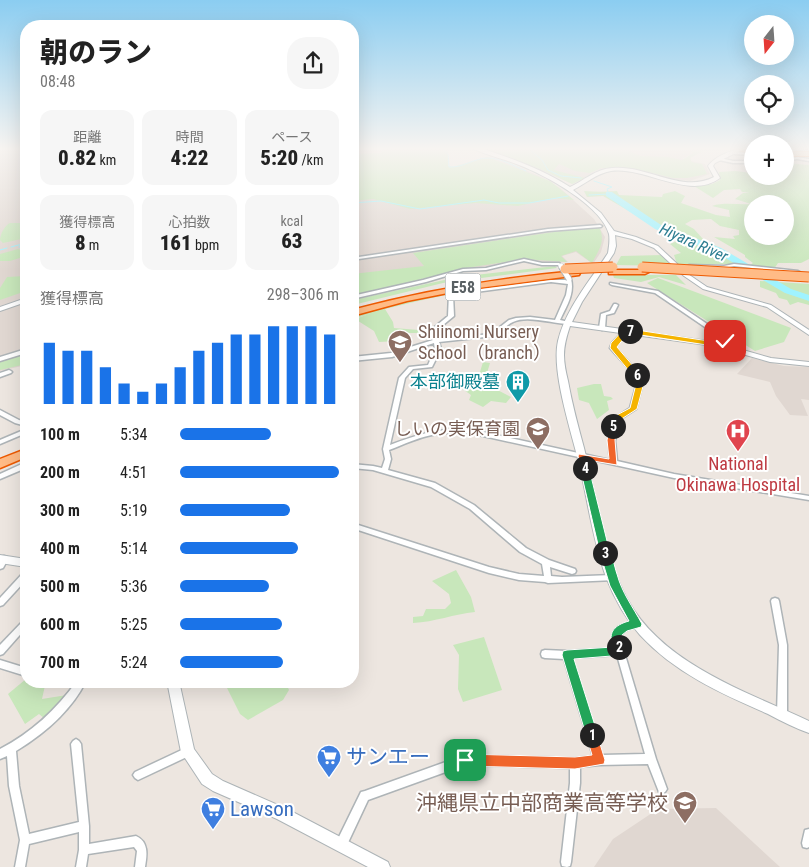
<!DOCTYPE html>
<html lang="ja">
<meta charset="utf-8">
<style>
body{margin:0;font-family:"Roboto Condensed","Noto Sans JP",sans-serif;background:#f6f6f6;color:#222;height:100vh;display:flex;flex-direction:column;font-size:19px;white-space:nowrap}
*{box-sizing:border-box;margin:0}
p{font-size:16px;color:#767676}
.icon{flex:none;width:28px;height:28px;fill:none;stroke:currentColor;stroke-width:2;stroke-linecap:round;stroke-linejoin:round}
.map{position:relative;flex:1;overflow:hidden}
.details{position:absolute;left:20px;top:20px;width:339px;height:668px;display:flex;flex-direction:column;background:#fff;border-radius:20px;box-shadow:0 5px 20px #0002}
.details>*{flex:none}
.needle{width:32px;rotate:197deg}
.tools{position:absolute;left:744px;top:15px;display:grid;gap:10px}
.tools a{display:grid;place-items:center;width:50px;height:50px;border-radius:50%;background:#fff;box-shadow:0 5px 20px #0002;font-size:25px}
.pin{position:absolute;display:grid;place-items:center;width:42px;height:42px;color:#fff;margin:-21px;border-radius:10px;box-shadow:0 2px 8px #0006}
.km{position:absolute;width:25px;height:25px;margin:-12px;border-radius:50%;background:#222;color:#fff;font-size:14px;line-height:25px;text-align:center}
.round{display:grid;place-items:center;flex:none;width:52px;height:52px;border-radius:20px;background:#f6f6f6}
.summary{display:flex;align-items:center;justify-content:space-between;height:85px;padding:0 20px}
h1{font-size:28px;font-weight:800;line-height:38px}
.metrics{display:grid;grid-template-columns:repeat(3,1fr);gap:8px;height:85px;padding:5px 20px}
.metrics div{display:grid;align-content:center;border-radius:12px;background:#f6f6f6;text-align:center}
.metrics b{font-size:21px;font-weight:800}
.metrics small{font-size:14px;font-weight:400}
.metrics p{font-size:14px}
.chart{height:140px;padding:10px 20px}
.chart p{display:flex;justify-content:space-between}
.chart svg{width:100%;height:90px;margin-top:5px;stroke:#1a73e8;stroke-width:6}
ul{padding:0 20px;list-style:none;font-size:16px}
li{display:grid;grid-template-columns:80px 60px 1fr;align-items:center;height:38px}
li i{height:12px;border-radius:6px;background:#1a73e8}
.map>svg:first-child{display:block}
.education{fill:#e0d7d1}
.green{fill:#c8e7bb;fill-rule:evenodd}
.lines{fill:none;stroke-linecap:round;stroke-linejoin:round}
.stream{stroke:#9ff3ff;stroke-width:1}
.river{fill:#9ff3ff;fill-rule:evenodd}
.street-casing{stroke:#aeb4b7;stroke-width:3}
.secondary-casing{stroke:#adb4b7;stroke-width:2}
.primary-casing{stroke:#fa944d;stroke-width:2}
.highway-casing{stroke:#ee5a00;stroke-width:3}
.street{fill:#fff;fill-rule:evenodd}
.secondary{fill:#fff;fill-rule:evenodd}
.primary{fill:#ffd4a4;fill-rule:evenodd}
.highway{fill:#ffbb86;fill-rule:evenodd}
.street-bridge-casing{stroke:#aeb4b7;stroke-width:7;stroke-linecap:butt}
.highway-bridge-casing{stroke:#ee5a00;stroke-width:11;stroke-linecap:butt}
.street-bridge{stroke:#fff;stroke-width:5}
.highway-bridge{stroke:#ffbb86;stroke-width:9}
.split-1{fill:#f0652b;stroke:#fff}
.split-2{fill:#22a559;stroke:#fff}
.split-3{fill:#22a559;stroke:#fff}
.split-4{fill:#22a559;stroke:#fff}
.split-5{fill:#f0652b;stroke:#fff}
.split-6{fill:#f5b400;stroke:#fff}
.split-7{fill:#f5b400;stroke:#fff}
.split-8{fill:#f5b400;stroke:#fff}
.labels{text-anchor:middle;stroke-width:4;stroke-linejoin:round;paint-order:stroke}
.far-water-label{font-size:16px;font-style:italic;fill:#2e7e92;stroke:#fff}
.shield{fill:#fff;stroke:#8b9092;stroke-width:1}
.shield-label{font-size:16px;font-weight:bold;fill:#596063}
.education-label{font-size:18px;fill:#785e54;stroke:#fff;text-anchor:start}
.culture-label{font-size:18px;fill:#0d838f;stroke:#fff;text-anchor:end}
.health-label{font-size:18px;fill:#be3a42;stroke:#fff}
.near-shop-label{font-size:21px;fill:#366cbe;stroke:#fff;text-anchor:start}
.near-education-label{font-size:21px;fill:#785e54;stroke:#fff;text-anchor:end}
</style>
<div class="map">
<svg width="809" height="867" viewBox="0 0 809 867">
<rect width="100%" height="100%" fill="#ede6e0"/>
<g class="education">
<path d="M0 148H26V365L0 371Z"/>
<path d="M352 148H446L447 166 451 168 465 167 480 159 489 157 519 167 544 178 560 188 594 219 605 237 601 252 593 264 576 252 562 256 568 262 543 263 525 259 493 266 466 268 353 296Z"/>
<path d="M489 148H718L693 153 682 159 705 164 710 174 690 181 673 179 642 170 614 167 596 171 573 184Z"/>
<path d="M752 358 784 366 809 367V400L801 399 808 416 790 415 776 396 770 382 737 374Z"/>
<path d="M716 808 780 867H594L613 839 658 809Z"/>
</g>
<g class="green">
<path d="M377 148H448V166L453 167 487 157 550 181 574 200 554 198 518 206 476 203 410 209 373 199 353 201V154L381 153 382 149Z"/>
<path d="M482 148H621L641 156 668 157 682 160 693 153 692 148H721V150H705L690 158 692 162 702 164 707 174 687 178H673L632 168H601L590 173 575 171 559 164 554 170 585 178 572 184 540 169Z"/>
<path d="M785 163 809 165V259L801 263H778L774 269 750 265 753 263 745 257V255L714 237 735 239 733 236 739 235V230L720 226 711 219 692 220 685 224 694 229 702 238 724 251 719 252 740 264H677L674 255 681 253 670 244 684 238 660 229 603 196 587 197 584 191C595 192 606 192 617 191L619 195 662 197 663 194 675 191 685 196 681 203 716 215 730 217 729 210 712 206C724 202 738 205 751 204L735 199 743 193 750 192H742L740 189 724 190 713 198 694 186 712 184 720 180 719 172 735 171 752 173V176H785ZM752 204H785V236H752Z"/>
<path d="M10 223H26V238L3 243 0 240C0 234 5 225 10 223Z"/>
<path d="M599 227C606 241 599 250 592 263L576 251 561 256 567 262 524 259 466 268 353 296 352 274 424 266 413 253 554 232Z"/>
<path d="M18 249 26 252 23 257 10 261H0V254Z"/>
<path d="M663 255 671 266 616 265 621 256Z"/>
<path d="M555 266 557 268 443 283 353 305V300L458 277Z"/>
<path d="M613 275H676L686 285 659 277 641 282 614 278Z"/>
<path d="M26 276V291L0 300V288L7 277Z"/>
<path d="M564 277 565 280C504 282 445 294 385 309L393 322 394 328 431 331 430 333H406L396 336 397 341 379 342 374 331 355 319 372 313 353 319 352 316C424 294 491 285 564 277Z"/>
<path d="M658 278 791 328 784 342 755 351 647 283Z"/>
<path d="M760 281 809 284V305L798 302 790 305 787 300 779 298 776 293 760 287Z"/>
<path d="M26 353V364L0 370V361Z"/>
<path d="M483 362 490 363 484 383 511 397 506 403 491 401 483 407 469 400 471 395 457 385 455 380 447 376 453 373 463 376 472 372H480Z"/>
<path d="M594 384H601L604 396 611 397 613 399 607 401 609 410 597 419 589 403 579 400 577 388Z"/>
<path d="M456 570 471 597 475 612C454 614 435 622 413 623V617L423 616 426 609H445L451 603 449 594 432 581Z"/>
<path d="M484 637 502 690 463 702 458 689 459 655 453 645Z"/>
<path d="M26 679V681H46L42 699 67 695 45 719 39 714 25 724 8 694Z"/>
<path d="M225 681H285L289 690 283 700 248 720 240 714 224 682Z"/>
</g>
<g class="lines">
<g class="stream">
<path d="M442 148 448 154 449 167C463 168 474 158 488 158 501 158 514 166 526 171"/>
<path d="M528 148 542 160 548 170 561 176 581 178"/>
<path d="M589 195 609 194 607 189 612 187 594 181"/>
<path d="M352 203 381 201 420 209 484 200 499 203H529L568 196"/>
<path d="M11 247 26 243"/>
<path d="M19 247 26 245"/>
<path d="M0 250 7 248"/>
</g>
<path class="river" d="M606 192H612L661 225 721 248 791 289 809 295V301L785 293 715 252 655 229 606 196Z"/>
<defs>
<g id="street">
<path d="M800 148H809L785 153V151Z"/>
<path d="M735 152 752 153V155L734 154V152Z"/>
<path d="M797 157 809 159V161L797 159 785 161V159Z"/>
<path d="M720 158 733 161H752V163H733L719 160V158Z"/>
<path d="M752 166V168L749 169V167Z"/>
<path d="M600 225 602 226 601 227 548 231 352 260V258L548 229Z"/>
<path d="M524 259 542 263H559L563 266 561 267 558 265H542L524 261 486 270 463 271 426 282 352 299V296L423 280 463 269 486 268Z"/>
<path d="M734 264 798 271 800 272 798 273 734 266 724 268 689 267 687 266 689 265 724 266Z"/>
<path d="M567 278H569L571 279C575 294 566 307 560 320L569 322V324C553 324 528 315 513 322 506 325 501 332 494 336L439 342 441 349 432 367 413 369 405 378 390 445C422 433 439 428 474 430L610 460C608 446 609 433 613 419L630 408 638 379 610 348 612 343 624 330 626 329 629 331 617 344 616 348 644 379 636 409 619 420 615 441 617 461 674 474 809 496V500L674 478 474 434C462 433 450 432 438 434 421 436 405 444 389 450L391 459 388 470 435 483 474 505 526 548 549 560 575 569 576 571 575 573 572 574 550 567 551 576 562 577 612 575 615 576 616 578 615 580 548 583 545 582 519 580 489 573 352 528V523L489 567 519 574 544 576 542 564 520 552 470 509 431 487 373 470 352 468V464L373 466 382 468 385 459 383 449 399 378 409 367 428 365 435 349 434 343 392 357 352 361V357L391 353 433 340 431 330 448 316 449 293 551 280H567ZM551 282 568 284 566 295 555 320 530 317 516 318 509 320 491 334 439 339 437 330 454 316 453 295Z"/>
<path d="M610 283 658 291 725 336 730 346 727 348 725 347 721 338 655 293 612 285 610 284Z"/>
<path d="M614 304H616L618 305 614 313 606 315 605 328 602 330 600 329 599 328 601 314 610 311Z"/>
<path d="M26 349V353L0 361V357Z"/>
<path d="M9 370 11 371 12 372 11 373 0 377V373Z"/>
<path d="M0 410 19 420 26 422V426L15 423 0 415Z"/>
<path d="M26 429V433L0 444V440Z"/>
<path d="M24 463H26V468L0 479V474Z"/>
<path d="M4 556 7 557 8 559 3 568 0 569V559L1 557Z"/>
<path d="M26 572V580L3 605 0 606V598L23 573Z"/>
<path d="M775 598 778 599 779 601 787 645V714L785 717 782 718 779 717 777 714 779 645 771 601 772 599Z"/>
<path d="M26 620V628L3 654 0 655V645L23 621Z"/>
<path d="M637 621 640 622 641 624 640 626C632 629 622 629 620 638L656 759 667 789 665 792 662 794 659 792 648 764 599 765 580 767V783L571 862 570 866 567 867 562 866 561 862 570 783V768L465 765 368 800 345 849 341 850 337 849 336 845 337 841 361 792 365 791 465 755 575 758 593 756 564 659 545 658 542 657 541 654 542 651 545 650 567 651 615 648C609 626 619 625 637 621ZM617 655 645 754 602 755 572 658Z"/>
<path d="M0 660 26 668V676L0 668Z"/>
<path d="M77 681H86C71 711 44 734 16 751L19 786 29 834 79 822 71 744 73 741 76 739 79 741 81 744 89 826V844L136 836C149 842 147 855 145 867H135L137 851 134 847 88 854 86 867H76L79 850V832L29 844 25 867H15L20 840 9 786 7 756 0 759V749C31 733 56 710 77 681Z"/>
<path d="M188 747 191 749 193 752 191 755 138 780 135 778 133 775 135 772Z"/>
<path d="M809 829V847L807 848 803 847 802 843 805 830Z"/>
</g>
<g id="secondary">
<path d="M472 148H480C511 158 542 169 570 187 583 181 596 169 612 168 646 164 682 194 714 177L708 166C714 157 734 148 746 148L715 163 713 166 720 178C689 201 645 166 611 171 597 173 585 184 573 190L601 213 614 231 636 237 658 246 688 274 707 287 771 305 809 330V335L767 307 703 289 684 276 654 248 632 239 615 235 616 246 614 253 582 302 572 322 715 342 771 358 809 362V366L770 362 714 346 570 326C567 335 564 345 564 355 564 364 566 373 568 381 572 404 578 426 584 448 596 495 602 546 623 591 656 662 743 690 809 721V733C795 728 781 721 768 714 722 694 675 673 640 635 625 618 614 598 606 577 593 541 588 503 580 467 572 434 551 372 558 341 566 308 590 281 608 253 609 247 610 240 609 234 601 205 545 175 519 165 504 159 486 155 472 148Z"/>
<path d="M26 298V302L0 311V307Z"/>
<path d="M0 555 26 559V567L0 563Z"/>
<path d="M167 681H179L194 749 212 774 223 781 287 809 388 862 390 867H368L277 819 213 791 202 784 181 752Z"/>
</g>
<g id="primary">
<path d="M735 148 752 150V154L736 149Z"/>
<rect x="785" y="152" width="24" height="4"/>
</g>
<g id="highway">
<path d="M609 270H645L649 272 645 274H609Z"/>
<path d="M576 271 580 273 579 275 463 290 407 301 352 316V310C426 290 500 278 576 271Z"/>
<path d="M26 449V457L0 468V459Z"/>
</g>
</defs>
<use href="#street" class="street-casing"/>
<use href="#secondary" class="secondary-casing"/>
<use href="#primary" class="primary-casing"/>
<use href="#highway" class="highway-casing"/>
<use href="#street" class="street"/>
<use href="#secondary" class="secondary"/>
<use href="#primary" class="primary"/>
<use href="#highway" class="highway"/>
<defs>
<path id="street-bridge" d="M561 266 569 279"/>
<g id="highway-bridge">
<path d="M642 267 809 277"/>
<path d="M565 269 613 267"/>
</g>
</defs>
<use href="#street-bridge" class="street-bridge-casing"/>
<use href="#highway-bridge" class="highway-bridge-casing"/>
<use href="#street-bridge" class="street-bridge"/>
<use href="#highway-bridge" class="highway-bridge"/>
</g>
<linearGradient id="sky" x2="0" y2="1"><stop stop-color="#8bcdf1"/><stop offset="0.55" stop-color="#f7f4f1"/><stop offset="1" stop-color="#f7f4f1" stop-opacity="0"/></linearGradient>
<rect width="809" height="270" fill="url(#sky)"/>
<path class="split-1" d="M592 730 596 731 605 760 604 764 575 769 465 766 460 764 459 760 460 756 465 754 575 757 592 755 586 735 587 731Z"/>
<path class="split-2" d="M619 643 624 647V655L574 659 598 735 596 739 592 741 587 739 586 735 562 655 563 651 567 650 613 647Z"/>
<path class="split-3" d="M605 549C613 552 614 566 617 574 622 593 633 607 642 624L641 627 627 631 622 635 624 647 619 652C613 650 613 648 612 643 608 630 618 624 629 621L610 586 600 553Z"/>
<path class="split-4" d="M585 465 589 468 610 553 605 556 600 553 580 468Z"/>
<path class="split-5" d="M611 424 617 426 615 440 617 465 587 460 589 468 588 470H582L578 456 579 454 609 459 607 440Z"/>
<path class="split-6" d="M637 373 645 379 637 409 620 420 616 428H611L609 426 613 417 630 408 637 380 633 375Z"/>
<path class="split-7" d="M624 329 633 331 628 333 617 347 640 374V377H634L610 348 611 343Z"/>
<path class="split-8" d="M630 329 722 343 721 341 725 339H727L730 346 727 348 627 333V330Z"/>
<defs>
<symbol id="school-pin" viewBox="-11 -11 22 30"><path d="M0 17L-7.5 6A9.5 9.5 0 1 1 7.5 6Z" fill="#8d6e63" stroke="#fff"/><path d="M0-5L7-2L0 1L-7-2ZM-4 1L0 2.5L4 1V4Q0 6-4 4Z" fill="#fff"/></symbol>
<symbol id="building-pin" viewBox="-11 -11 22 30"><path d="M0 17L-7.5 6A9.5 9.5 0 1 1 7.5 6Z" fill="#0f9aa8" stroke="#fff"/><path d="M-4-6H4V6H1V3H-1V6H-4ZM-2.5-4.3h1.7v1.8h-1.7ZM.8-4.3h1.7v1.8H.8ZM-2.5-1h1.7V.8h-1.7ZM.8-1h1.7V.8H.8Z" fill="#fff"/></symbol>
<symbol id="hospital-pin" viewBox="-11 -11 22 30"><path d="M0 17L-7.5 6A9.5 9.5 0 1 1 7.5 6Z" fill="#e0444e" stroke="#fff"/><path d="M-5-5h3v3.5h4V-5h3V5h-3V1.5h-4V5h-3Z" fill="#fff"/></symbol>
<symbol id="supermarket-pin" viewBox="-11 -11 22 30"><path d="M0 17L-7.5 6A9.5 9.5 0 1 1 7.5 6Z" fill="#3f7fe0" stroke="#fff"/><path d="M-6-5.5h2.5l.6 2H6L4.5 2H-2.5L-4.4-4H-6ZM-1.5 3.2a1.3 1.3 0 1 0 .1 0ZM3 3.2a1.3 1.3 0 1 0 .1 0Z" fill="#fff"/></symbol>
</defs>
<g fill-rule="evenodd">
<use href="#school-pin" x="386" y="328" width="28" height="38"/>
<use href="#building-pin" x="504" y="368" width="28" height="38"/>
<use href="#school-pin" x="524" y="415" width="28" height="38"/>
<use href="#hospital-pin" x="724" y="417" width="28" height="38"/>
<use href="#supermarket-pin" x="315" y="743" width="28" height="38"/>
<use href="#school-pin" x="671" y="789" width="28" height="38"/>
<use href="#supermarket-pin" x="199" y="795" width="28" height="38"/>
</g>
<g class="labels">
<g class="far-water-label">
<text transform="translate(694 242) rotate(24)" y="6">Hiyara River</text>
</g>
<rect class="shield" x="445.5" y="273.5" width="35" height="27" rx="4"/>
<g class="shield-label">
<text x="463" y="293">E58</text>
</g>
<g class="education-label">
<text x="418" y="338">Shiinomi Nursery<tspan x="418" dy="21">School（branch）</tspan></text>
<text x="520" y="435" text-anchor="end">しいの実保育園</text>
</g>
<g class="culture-label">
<text x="500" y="388">本部御殿墓</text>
</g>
<g class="health-label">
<text x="738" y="470">National<tspan x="738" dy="21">Okinawa Hospital</tspan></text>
</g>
<g class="near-shop-label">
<text x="346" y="764">サンエー</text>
<text x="230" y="816">Lawson</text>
</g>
<g class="near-education-label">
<text x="668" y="810">沖縄県立中部商業高等学校</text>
</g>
</g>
</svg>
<div class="tools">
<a><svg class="needle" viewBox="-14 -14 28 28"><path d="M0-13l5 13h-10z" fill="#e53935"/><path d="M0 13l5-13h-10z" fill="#767676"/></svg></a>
<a><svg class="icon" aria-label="locate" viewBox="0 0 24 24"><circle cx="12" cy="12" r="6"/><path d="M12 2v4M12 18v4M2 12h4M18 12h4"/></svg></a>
<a>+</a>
<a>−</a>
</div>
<div class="pin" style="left:465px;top:760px;background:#1e9e55"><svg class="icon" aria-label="arrive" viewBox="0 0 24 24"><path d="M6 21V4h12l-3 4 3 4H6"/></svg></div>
<div class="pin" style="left:725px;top:341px;background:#d93025"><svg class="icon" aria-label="check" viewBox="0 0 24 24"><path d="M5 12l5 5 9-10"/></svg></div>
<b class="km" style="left:592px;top:735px">1</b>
<b class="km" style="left:619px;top:647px">2</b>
<b class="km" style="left:605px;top:553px">3</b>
<b class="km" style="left:585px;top:468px">4</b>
<b class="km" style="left:613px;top:426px">5</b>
<b class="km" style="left:637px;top:375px">6</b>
<b class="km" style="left:630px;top:331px">7</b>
<section class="details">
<div class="summary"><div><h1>朝のラン</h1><p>08:48</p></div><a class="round"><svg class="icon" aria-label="share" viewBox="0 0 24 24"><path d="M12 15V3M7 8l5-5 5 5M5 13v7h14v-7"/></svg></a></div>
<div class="metrics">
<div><p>距離</p><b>0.82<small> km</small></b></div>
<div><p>時間</p><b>4:22</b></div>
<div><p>ペース</p><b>5:20<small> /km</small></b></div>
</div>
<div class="metrics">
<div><p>獲得標高</p><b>8<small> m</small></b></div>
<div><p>心拍数</p><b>161<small> bpm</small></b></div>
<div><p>kcal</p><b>63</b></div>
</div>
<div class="chart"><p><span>獲得標高</span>298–306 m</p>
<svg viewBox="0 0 160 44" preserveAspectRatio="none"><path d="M5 44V14M15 44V18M25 44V18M35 44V26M45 44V34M55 44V38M65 44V34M75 44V26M85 44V18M95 44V14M105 44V10M115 44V10M125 44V6M135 44V6M145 44V6M155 44V10"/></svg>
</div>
<ul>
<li><b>100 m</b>5:34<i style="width:57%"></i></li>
<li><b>200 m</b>4:51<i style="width:100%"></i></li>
<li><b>300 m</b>5:19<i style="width:69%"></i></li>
<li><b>400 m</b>5:14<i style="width:74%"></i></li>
<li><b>500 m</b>5:36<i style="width:56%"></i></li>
<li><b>600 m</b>5:25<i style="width:64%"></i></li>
<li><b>700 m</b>5:24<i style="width:65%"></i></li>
</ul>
</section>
</div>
